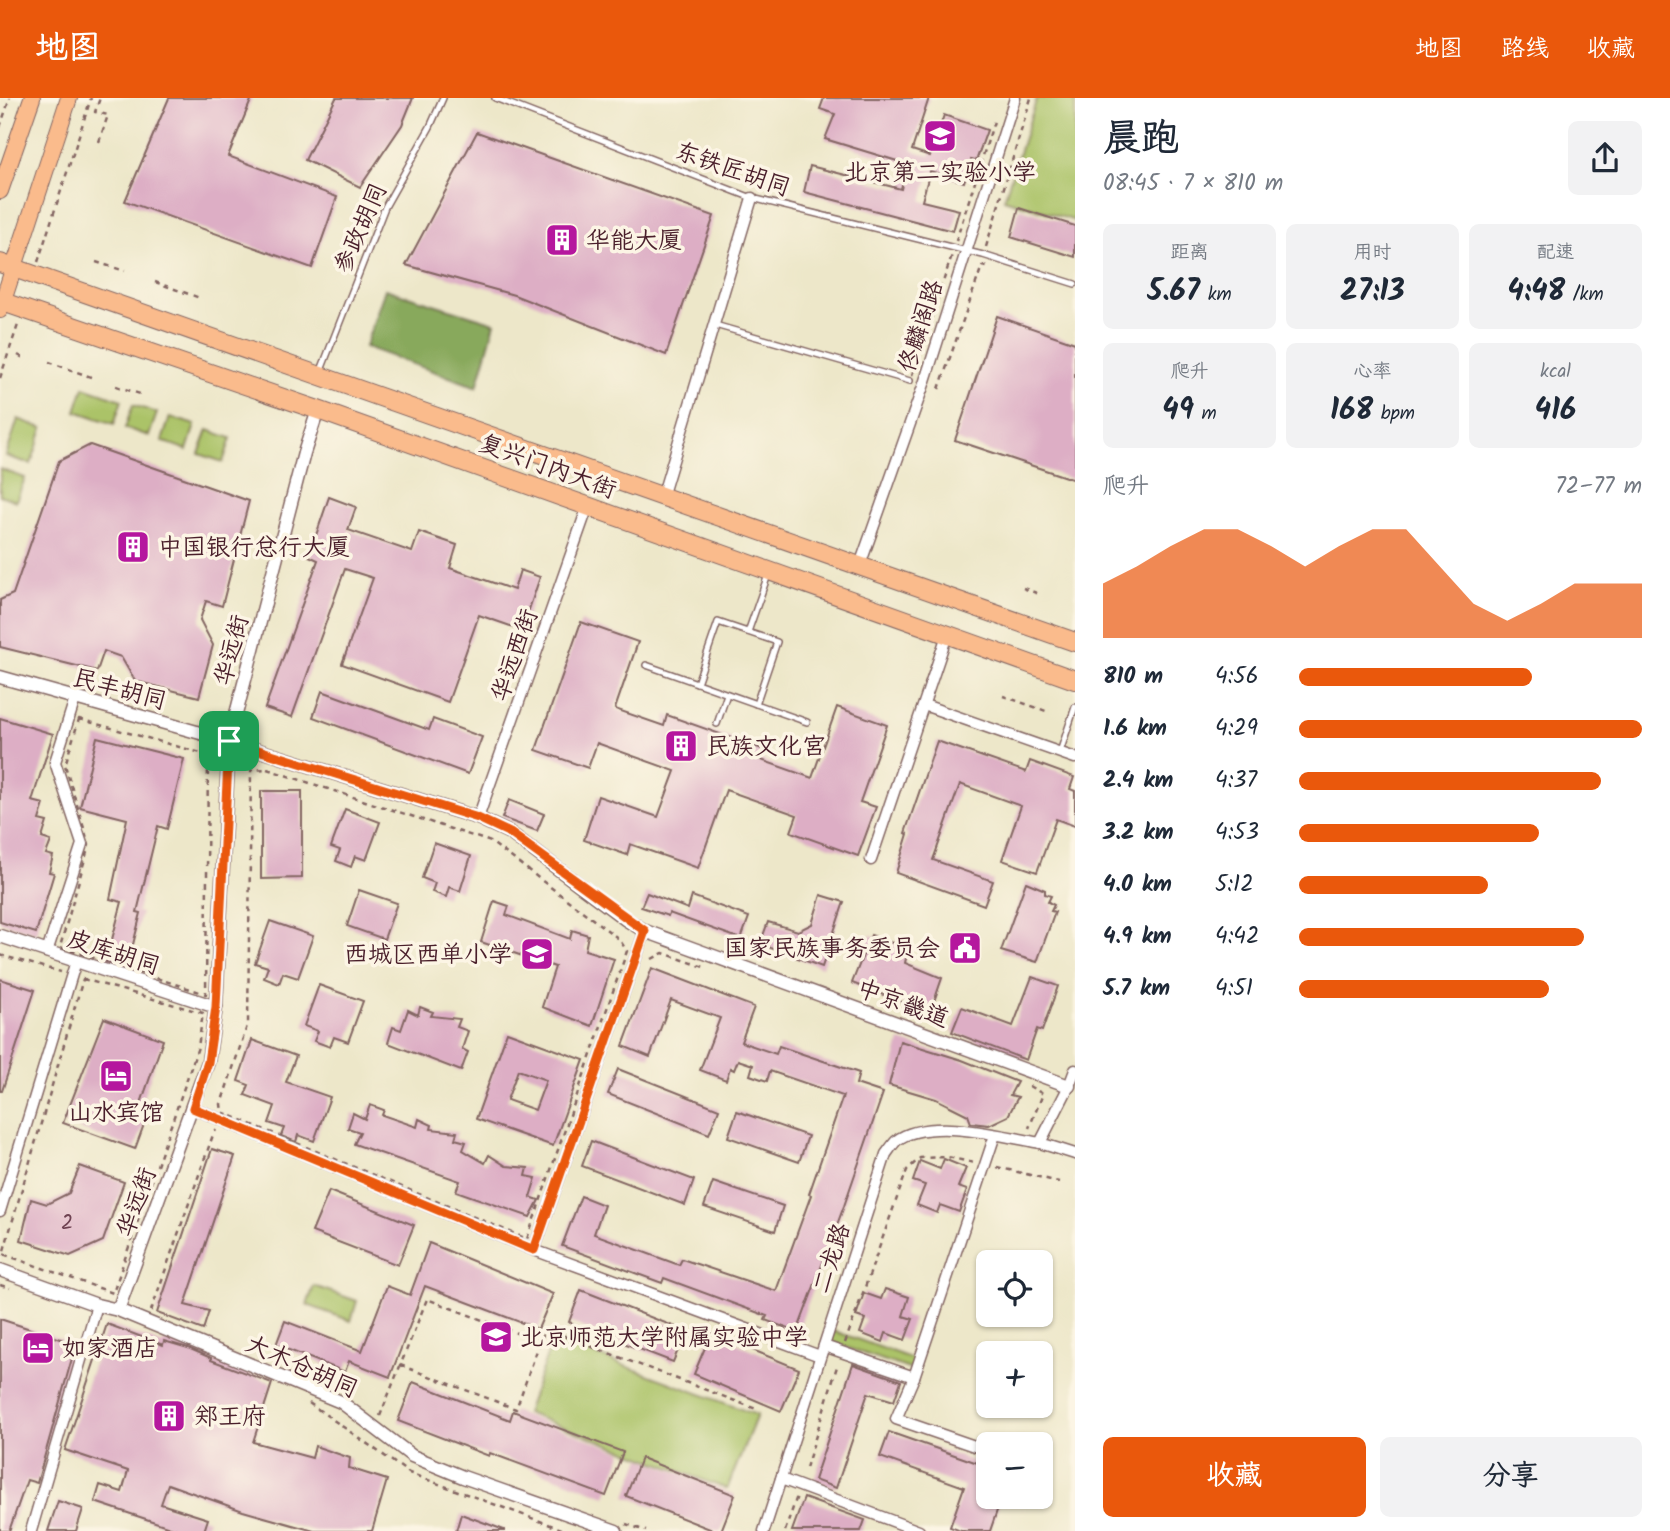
<!DOCTYPE html>
<html lang="zh">
<meta charset="utf-8">
<style>
body{margin:0;font-family:Kalam,"LXGW WenKai TC",sans-serif;background:#f2f2f3;color:#1f2937;height:100vh;display:flex;flex-direction:column;font-size:26px;white-space:nowrap}
*{box-sizing:border-box;margin:0}
p{font-size:23px;color:#747a83}
.icon{flex:none;width:38px;height:38px;fill:none;stroke:currentColor;stroke-width:2;stroke-linecap:round;stroke-linejoin:round}
.map{position:relative;flex:1;overflow:hidden}
.drawer{display:flex;flex-direction:column;background:#fff;width:595px}
.drawer>*{flex:none}
.buttons{position:absolute;left:976px;top:1152px;display:grid;gap:14px}
.buttons a{display:grid;place-items:center;width:77px;height:77px;border-radius:10px;background:#fff;box-shadow:0 2px 5px #0004;font-size:35px}
.pin{position:absolute;display:grid;place-items:center;width:60px;height:60px;color:#fff;margin:-30px;border-radius:14px;box-shadow:0 4px 10px #0006}
.round{display:grid;place-items:center;flex:none;width:74px;height:74px;border-radius:10px;background:#f2f2f3}
.headline{display:flex;align-items:center;justify-content:space-between;height:119px;padding:0 28px}
h1{font-size:38px;font-weight:800;line-height:52px}
.stats{display:grid;grid-template-columns:repeat(3,1fr);gap:10px;height:119px;padding:7px 28px}
.stats div{display:grid;align-content:center;border-radius:10px;background:#f2f2f3;text-align:center}
.stats b{font-size:30px;font-weight:800}
.stats small{font-size:19px;font-weight:400}
.stats p{font-size:19px}
.chart{height:196px;padding:14px 28px}
.chart p{display:flex;justify-content:space-between}
.chart svg{width:100%;height:126px;margin-top:7px;fill:#ea580c;opacity:.7}
.button{display:flex;gap:14px;margin-top:auto;padding:14px 28px}
.button a{flex:1;height:80px;border-radius:10px;background:#ea580c;color:#fff;font-size:28px;font-weight:800;line-height:80px;text-align:center}
.button a+a{background:#f2f2f3;color:#1f2937}
ul{padding:0 28px;list-style:none;font-size:23px}
li{display:grid;grid-template-columns:112px 84px 1fr;align-items:center;height:52px}
li i{height:18px;border-radius:9px;background:#ea580c}
header{display:flex;align-items:center;gap:42px;box-sizing:border-box;height:98px;padding:0 35px;background:#ea580c;color:#fff}
header strong{font-size:33px}
nav{display:flex;gap:38px;margin-inline-start:auto;font-size:24px}
main{display:flex;flex:1;min-height:0}
.map>svg:first-child{display:block}
.green{fill:#abc368;stroke:#7a714a;stroke-width:2}
.forest{fill:#88a95c;stroke:#696444;stroke-width:2}
.building{fill:#ddaec5;fill-rule:evenodd}
.lines{fill:none;stroke-linecap:round;stroke-linejoin:round}
.service-casing{stroke:#836562;stroke-width:8}
.minor-casing{stroke:#836562;stroke-width:13}
.tertiary-casing{stroke:#836562;stroke-width:15}
.primary-casing{stroke:#836562;stroke-width:18}
.trunk-casing{stroke:#836562;stroke-width:20}
.path{stroke:#836562;stroke-width:2.5;stroke-dasharray:5 5;stroke-linecap:butt}
.service{stroke:#fff;stroke-width:5}
.minor{stroke:#fff;stroke-width:10}
.tertiary{stroke:#fff;stroke-width:12}
.primary{stroke:#fabb8c;stroke-width:16}
.trunk{stroke:#fabb8c;stroke-width:18}
.route-casing{stroke:#fff;stroke-width:14}
.route{stroke:#ea580c;stroke-width:9}
.labels{text-anchor:middle;stroke-width:7;stroke-linejoin:round;paint-order:stroke}
.number-label{font-size:21px;fill:#6f4352}
.street-label{font-size:24px;fill:#4a1f2b;stroke:#fcf5e5}
.poi-label{font-size:24px;fill:#4a1f2b;stroke:#fcf5e5;text-anchor:start}
</style>
<header>
<strong>地图</strong>
<nav><a>地图</a><a>路线</a><a>收藏</a></nav>
</header>
<main>
<div class="map">
<svg width="1075" height="1433" viewBox="0 0 1075 1433">
<rect width="100%" height="100%" fill="#fcf5e5"/>
<filter id="ink" filterUnits="userSpaceOnUse"><feTurbulence type="fractalNoise" baseFrequency=".0143" numOctaves="2"/><feDisplacementMap in="SourceGraphic" scale="14" xChannelSelector="R" yChannelSelector="G"/><feConvolveMatrix kernelMatrix="1 2 1 2 8 2 1 2 1" color-interpolation-filters="sRGB"/></filter>
<filter id="wash" filterUnits="userSpaceOnUse"><feTurbulence type="fractalNoise" baseFrequency=".00686" numOctaves="4" result="noise"/><feDisplacementMap in="SourceGraphic" scale="28" xChannelSelector="R" yChannelSelector="G"/><feGaussianBlur stdDeviation="1.57" result="paint"/><feColorMatrix in="noise" values="0 0 0 0 0 0 0 0 0 0 0 0 0 0 0 0 0 1.4 0 .05"/><feComposite in="paint" operator="in"/></filter>
<g filter="url(#wash)">
<rect width="100%" height="100%" fill="#ede7c9"/>
<g class="green">
<path d="M1037 0H1075V123L1004 101Z"/>
<path d="M84 289 122 302 114 326 76 313Z"/>
<path d="M133 307 157 315 149 338 125 330Z"/>
<path d="M170 319 195 327 187 352 162 343Z"/>
<path d="M18 321 43 330 31 366 6 358Z"/>
<path d="M208 332 231 340 223 364 199 356Z"/>
<path d="M0 371 25 380 16 403 0 397Z"/>
<path d="M314 1188 357 1203 351 1223 307 1207Z"/>
<path d="M834 1233 916 1262 912 1272 830 1244Z"/>
<path d="M553 1241 757 1317 727 1391 526 1315Z"/>
</g>
<path class="forest" d="M385 191 495 225 477 289 365 249Z"/>
<g id="blocks">
<g class="building">
<path d="M169 0H252L228 58 337 99 312 170 125 103Z"/>
<path d="M336 0H413L402 27 360 89 305 62Z"/>
<path d="M824 0H929L912 52 930 58 944 17 987 32 976 63 971 62 964 84 930 73 922 103 959 112 953 133 804 94 810 68 901 91 907 66 825 41 835 16 820 11Z"/>
<path d="M477 34 714 118 666 257 514 197 406 167Z"/>
<path d="M1019 110 1075 128V159L1011 139Z"/>
<path d="M997 218 1075 245V382L955 342Z"/>
<path d="M90 347 249 403 222 508 206 503 200 522 213 547 199 599 135 583 121 559 104 553 97 573 0 549V502L13 496 59 363Z"/>
<path d="M329 399 356 409 348 432 412 454 419 434 457 447 450 470 514 492 520 472 540 479 522 532 479 517 448 604 342 566 373 480 345 471 292 619 265 610 318 462 309 458Z"/>
<path d="M581 524 638 544 615 611 664 628 667 617 765 652 761 662 812 680 837 609 887 627 860 704 876 709 858 758 791 734 797 717 726 692 698 770 630 746 627 757 584 742 598 698 658 719 675 673 597 645 588 670 536 652Z"/>
<path d="M322 593 429 632 433 621 482 639 468 676 313 619Z"/>
<path d="M0 620 53 636 32 703 44 706 39 722 47 724 42 740 51 743 46 756 53 758 49 774 54 775 36 835 0 824Z"/>
<path d="M97 639 184 661 167 731 158 728 137 814 141 815 127 870 106 864 122 804 110 801 127 721 80 709Z"/>
<path d="M937 643 1026 674 1030 663 1074 679 1070 691 1075 693V728L1056 721 1037 774 1002 762 1021 708 960 686 933 762 993 783 984 807 896 775 908 736 905 735Z"/>
<path d="M261 693H302V780L261 781Z"/>
<path d="M509 702 544 716 537 733 502 720Z"/>
<path d="M345 711 380 724 366 762 355 758 351 769 336 763 340 752 331 749Z"/>
<path d="M434 745 471 758 460 793 449 789 446 799 432 794 435 785 422 780Z"/>
<path d="M1026 784 1045 792V796L1051 798 1048 804 1054 807 1051 813 1055 814 1037 864 1001 853Z"/>
<path d="M359 792 397 805 384 841 347 828Z"/>
<path d="M647 795 688 811 692 798 749 819 741 841 669 815 668 818 641 809Z"/>
<path d="M821 797 844 804 822 869 760 846 768 824 798 833 812 826Z"/>
<path d="M494 803 509 808 506 817 570 841 572 832 588 837 585 852 614 861 592 928 542 909 555 869 481 844Z"/>
<path d="M270 823 313 838 298 880 283 875 279 886 264 880 268 869 255 865Z"/>
<path d="M871 837 908 851 905 865 942 880 930 915 852 885Z"/>
<path d="M652 870 754 909 741 944 776 956 779 948 859 975 856 986 883 995 844 1108 797 1234 765 1222 767 1218 664 1180 662 1185 562 1148 581 1098 604 1107 594 1136 679 1167 682 1161 776 1193 811 1097 809 1096 843 998 770 973 767 983 750 977 753 967 738 962 734 972 730 970 726 982 700 972 720 920 671 902 650 959 623 948Z"/>
<path d="M1032 879 1058 888 1042 933 1037 931 1026 962 952 934 962 909 1013 928Z"/>
<path d="M0 881 35 892 2 993H0Z"/>
<path d="M319 887 363 903 348 944 334 939 330 949 314 943 318 933 304 928Z"/>
<path d="M420 909 433 914 431 918 460 921 457 929 468 933 462 951 468 954 461 973 388 945 393 929 401 932 408 912 418 917Z"/>
<path d="M104 920 163 942 138 1014 147 1018 135 1051 63 1025Z"/>
<path d="M507 934 584 962 553 1048 476 1021ZM518 972 546 982 535 1012 507 1002Z"/>
<path d="M252 942 296 958 286 984 330 999 314 1043 298 1037 296 1044 281 1038 284 1030 269 1025 275 1008 245 997 249 987 238 983Z"/>
<path d="M900 943 962 962 1017 984 1010 997 1018 999 1008 1018 989 1027 971 1025 968 1017 936 1001 889 987Z"/>
<path d="M618 971 719 1011 709 1036 608 996Z"/>
<path d="M370 1007 384 1012 382 1017 417 1029 419 1021 432 1027 431 1031 457 1034 455 1041 466 1044 463 1052 485 1065 489 1057 506 1068 528 1070 526 1078 536 1080 530 1099 539 1102 530 1119 456 1093 460 1083 354 1046 360 1034 348 1030 353 1015 365 1021Z"/>
<path d="M737 1013 808 1038 799 1064 728 1039Z"/>
<path d="M591 1043 694 1082 685 1107 582 1068Z"/>
<path d="M212 1051 235 1058 185 1207 209 1213 203 1232 157 1215Z"/>
<path d="M944 1061 966 1070 958 1089 967 1092 959 1114 940 1107 937 1115 917 1107 925 1087 913 1083 920 1063 940 1071Z"/>
<path d="M80 1068 124 1084 103 1143 70 1158 21 1142 31 1101 47 1106 69 1095Z"/>
<path d="M713 1084 783 1108 775 1133 704 1109Z"/>
<path d="M329 1093 414 1127 398 1167 312 1134Z"/>
<path d="M429 1145 553 1196 538 1231 425 1188 390 1279 349 1263 345 1274 276 1247 285 1223 362 1253 387 1188 410 1197Z"/>
<path d="M885 1191 909 1199 903 1218 913 1221 905 1242 886 1235 883 1244 860 1235 865 1221 856 1218 864 1195 881 1201Z"/>
<path d="M581 1192 686 1233 673 1264 569 1224Z"/>
<path d="M0 1221 76 1246 37 1385 27 1382 9 1433H0Z"/>
<path d="M107 1226 163 1247 164 1243 188 1250 211 1260V1262L272 1285 253 1344 312 1360 315 1348 350 1360 349 1370 387 1382 372 1433H314L243 1413 168 1386 161 1406 208 1421 204 1433H182L95 1404 100 1387 122 1394 128 1373 65 1352Z"/>
<path d="M711 1235 799 1271 781 1313 694 1276Z"/>
<path d="M853 1266 901 1283 894 1303 868 1295 836 1390 814 1382Z"/>
<path d="M413 1284 510 1322 513 1313 623 1354 606 1398 490 1355 489 1358 398 1323Z"/>
<path d="M889 1334 989 1369V1398H1002L990 1433H961L950 1429 964 1389 880 1359Z"/>
<path d="M641 1360 735 1397 721 1433H715L626 1398Z"/>
<path d="M804 1400 865 1422 861 1433H792Z"/>
<path d="M58 1403 83 1411 76 1433H48Z"/>
<path d="M461 1416 504 1432V1433H456Z"/>
</g>
</g>
</g>
<g filter="url(#ink)">
<use href="#blocks" fill-opacity="0" stroke="#836562" stroke-width="2"/>
<g class="lines">
<defs>
<g id="service">
<path d="M495 0 752 100 983 157 1075 186"/>
<path d="M715 227 910 283"/>
<path d="M320 275 385 109 430 29 443 0"/>
<path d="M748 534 769 474"/>
<path d="M646 567 807 624"/>
<path d="M697 585 718 524 777 544 756 606"/>
<path d="M717 626 727 596"/>
<path d="M1060 654 1075 609"/>
</g>
<g id="minor">
<path d="M662 399 752 100"/>
<path d="M860 467 924 286 1015 0"/>
<path d="M924 607 1075 660"/>
<path d="M478 720 588 408"/>
<path d="M871 762 947 537"/>
<path d="M47 854 82 746 55 664 75 601"/>
<path d="M1075 972 1069 988 1040 1045 1075 1056"/>
<path d="M193 1010 534 1152 820 1258"/>
<path d="M0 1113 76 863"/>
<path d="M534 1152 645 833"/>
<path d="M824 1248 914 1279"/>
<path d="M989 1353 896 1321 914 1279 995 1037"/>
<path d="M781 1381 919 1433"/>
<path d="M31 1433 97 1207"/>
<path d="M764 1433 886 1056C889 1052 893 1046 896 1043 928 1018 1003 1038 1040 1045"/>
</g>
<g id="tertiary">
<path d="M0 579 229 643 478 720 510 735 625 821 645 833 1069 988"/>
<path d="M0 838 216 909"/>
<path d="M0 1172 97 1207 118 1212 341 1304 412 1358 463 1379 616 1433"/>
<path d="M118 1212 208 964 216 909 229 643 304 355 318 312"/>
</g>
<g id="primary">
<path d="M0 93 32 0"/>
<path d="M0 212 69 0"/>
</g>
<g id="trunk">
<path d="M0 165 1075 544"/>
<path d="M0 203 318 312 1075 582"/>
</g>
</defs>
<use href="#service" class="service-casing"/>
<use href="#minor" class="minor-casing"/>
<use href="#tertiary" class="tertiary-casing"/>
<use href="#primary" class="primary-casing"/>
<use href="#trunk" class="trunk-casing"/>
<g class="path">
<path d="M0 29 10 0"/>
<path d="M99 44 108 17 95 14 100 0"/>
<path d="M956 143 995 20"/>
<path d="M986 149 1031 0"/>
<path d="M38 164 91 0"/>
<path d="M96 164 125 173"/>
<path d="M155 184 200 200"/>
<path d="M18 257 25 261"/>
<path d="M49 264 91 279"/>
<path d="M912 277 952 157"/>
<path d="M0 280 19 224"/>
<path d="M116 288 140 296"/>
<path d="M939 291 982 168 991 170"/>
<path d="M1023 490 1039 496"/>
<path d="M1003 598 1046 613"/>
<path d="M79 621 208 657 206 896 60 849 89 747 65 667Z"/>
<path d="M267 671 491 744 619 841 627 853 527 1141 222 1014 221 1006 248 925 251 672Z"/>
<path d="M0 857 61 874"/>
<path d="M652 861 663 855 704 869"/>
<path d="M83 881 203 915 198 949 113 1195 3 1156Z"/>
<path d="M1029 988 1043 996 1029 1030"/>
<path d="M997 1069 1059 1084"/>
<path d="M0 1187 10 1190"/>
<path d="M151 1213 213 1037 216 1032"/>
<path d="M845 1245 907 1072 920 1060 948 1059 974 1065"/>
<path d="M400 1267 516 1311 540 1244"/>
<path d="M309 1305 409 1375 567 1433"/>
<path d="M380 1318 427 1201 540 1244 545 1231 759 1312"/>
<path d="M806 1370 838 1265"/>
<path d="M626 1426 646 1433"/>
<path d="M785 1433 797 1398"/>
</g>
<use href="#service" class="service"/>
<use href="#minor" class="minor"/>
<use href="#tertiary" class="tertiary"/>
<use href="#primary" class="primary"/>
<use href="#trunk" class="trunk"/>
</g>
</g>
<g class="lines" filter="url(#ink)">
<defs>
<path id="route" d="M229 643 478 720 510 735 645 833 534 1152 193 1010 208 964 216 909Z"/>
</defs>
<use href="#route" class="route-casing"/>
<use href="#route" class="route"/>
</g>
<defs>
<symbol id="school-square" viewBox="-11 -11 22 22"><rect x="-9" y="-9" width="18" height="18" rx="4" fill="#b5179e" stroke="#fcf5e5"/><path d="M0-5L7-2L0 1L-7-2ZM-4 1L0 2.5L4 1V4Q0 6-4 4Z" fill="#fff"/></symbol>
<symbol id="building-square" viewBox="-11 -11 22 22"><rect x="-9" y="-9" width="18" height="18" rx="4" fill="#b5179e" stroke="#fcf5e5"/><path d="M-4-6H4V6H1V3H-1V6H-4ZM-2.5-4.3h1.7v1.8h-1.7ZM.8-4.3h1.7v1.8H.8ZM-2.5-1h1.7V.8h-1.7ZM.8-1h1.7V.8H.8Z" fill="#fff"/></symbol>
<symbol id="civic-square" viewBox="-11 -11 22 22"><rect x="-9" y="-9" width="18" height="18" rx="4" fill="#b5179e" stroke="#fcf5e5"/><path d="M-.6-6.5H3V-4.5H.6V-3L4-1V1h2V6H-6V1h2V-1L-.6-3ZM-1.2 2.5V6h2.4V2.5Z" fill="#fff"/></symbol>
<symbol id="hotel-square" viewBox="-11 -11 22 22"><rect x="-9" y="-9" width="18" height="18" rx="4" fill="#b5179e" stroke="#fcf5e5"/><path d="M-6-4.5h1.5V1H6V5H4.5V3h-9V5H-6ZM-4 0a1.8 1.8 0 1 1 3.6 0ZM.5 0V-2.5h3Q6-2.5 6 0Z" fill="#fff"/></symbol>
</defs>
<g fill-rule="evenodd">
<use href="#school-square" x="921" y="19" width="38" height="38"/>
<use href="#building-square" x="543" y="123" width="38" height="38"/>
<use href="#building-square" x="114" y="430" width="38" height="38"/>
<use href="#building-square" x="662" y="629" width="38" height="38"/>
<use href="#civic-square" x="946" y="831" width="38" height="38"/>
<use href="#school-square" x="518" y="837" width="38" height="38"/>
<use href="#hotel-square" x="97" y="959" width="38" height="38"/>
<use href="#school-square" x="477" y="1220" width="38" height="38"/>
<use href="#hotel-square" x="19" y="1231" width="38" height="38"/>
<use href="#building-square" x="150" y="1299" width="38" height="38"/>
</g>
<g class="labels">
<g class="number-label">
<text x="67" y="1131">2</text>
</g>
<g class="street-label">
<text transform="translate(733 71) rotate(19)" y="8">东铁匠胡同</text>
<text transform="translate(360 130) rotate(-66)" y="8">参政胡同</text>
<text transform="translate(920 228) rotate(-72)" y="8">佟麟阁路</text>
<text transform="translate(548 368) rotate(20)" y="8">复兴门内大街</text>
<text transform="translate(231 552) rotate(-75)" y="8">华远街</text>
<text transform="translate(514 557) rotate(-71)" y="8">华远西街</text>
<text transform="translate(120 591) rotate(15)" y="8">民丰胡同</text>
<text transform="translate(114 854) rotate(18)" y="8">皮库胡同</text>
<text transform="translate(903 905) rotate(20)" y="8">中京畿道</text>
<text transform="translate(136 1104) rotate(-70)" y="8">华远街</text>
<text transform="translate(831 1160) rotate(-72)" y="8">二龙路</text>
<text transform="translate(302 1268) rotate(24)" y="8">大木仓胡同</text>
</g>
<g class="poi-label">
<text x="940" y="82" text-anchor="middle">北京第二实验小学</text>
<text x="586" y="150">华能大厦</text>
<text x="158" y="457">中国银行总行大厦</text>
<text x="706" y="656">民族文化宫</text>
<text x="940" y="858" text-anchor="end">国家民族事务委员会</text>
<text x="512" y="864" text-anchor="end">西城区西单小学</text>
<text x="116" y="1022" text-anchor="middle">山水宾馆</text>
<text x="520" y="1247">北京师范大学附属实验中学</text>
<text x="62" y="1258">如家酒店</text>
<text x="194" y="1326">郑王府</text>
</g>
</g>
</svg>
<div class="buttons">
<a><svg class="icon" aria-label="locate" viewBox="0 0 24 24"><circle cx="12" cy="12" r="6"/><path d="M12 2v4M12 18v4M2 12h4M18 12h4"/></svg></a>
<a>+</a>
<a>−</a>
</div>
<div class="pin" style="left:229px;top:643px;background:#1e9e55"><svg class="icon" aria-label="arrive" viewBox="0 0 24 24"><path d="M6 21V4h12l-3 4 3 4H6"/></svg></div>
</div>
<section class="drawer">
<div class="headline"><div><h1>晨跑</h1><p>08:45 · 7 × 810 m</p></div><a class="round"><svg class="icon" aria-label="share" viewBox="0 0 24 24"><path d="M12 15V3M7 8l5-5 5 5M5 13v7h14v-7"/></svg></a></div>
<div class="stats">
<div><p>距离</p><b>5.67<small> km</small></b></div>
<div><p>用时</p><b>27:13</b></div>
<div><p>配速</p><b>4:48<small> /km</small></b></div>
</div>
<div class="stats">
<div><p>爬升</p><b>49<small> m</small></b></div>
<div><p>心率</p><b>168<small> bpm</small></b></div>
<div><p>kcal</p><b>416</b></div>
</div>
<div class="chart"><p><span>爬升</span>72–77 m</p>
<svg viewBox="0 0 160 44" preserveAspectRatio="none"><path d="M0 44V25L10 19L20 12L30 6L40 6L50 12L60 19L70 12L80 6L90 6L100 19L110 32L120 38L130 32L140 25L150 25L160 25V44z"/></svg>
</div>
<ul>
<li><b>810 m</b>4:56<i style="width:68%"></i></li>
<li><b>1.6 km</b>4:29<i style="width:100%"></i></li>
<li><b>2.4 km</b>4:37<i style="width:88%"></i></li>
<li><b>3.2 km</b>4:53<i style="width:70%"></i></li>
<li><b>4.0 km</b>5:12<i style="width:55%"></i></li>
<li><b>4.9 km</b>4:42<i style="width:83%"></i></li>
<li><b>5.7 km</b>4:51<i style="width:73%"></i></li>
</ul>
<div class="button"><a>收藏</a><a>分享</a></div>
</section>
</main>
